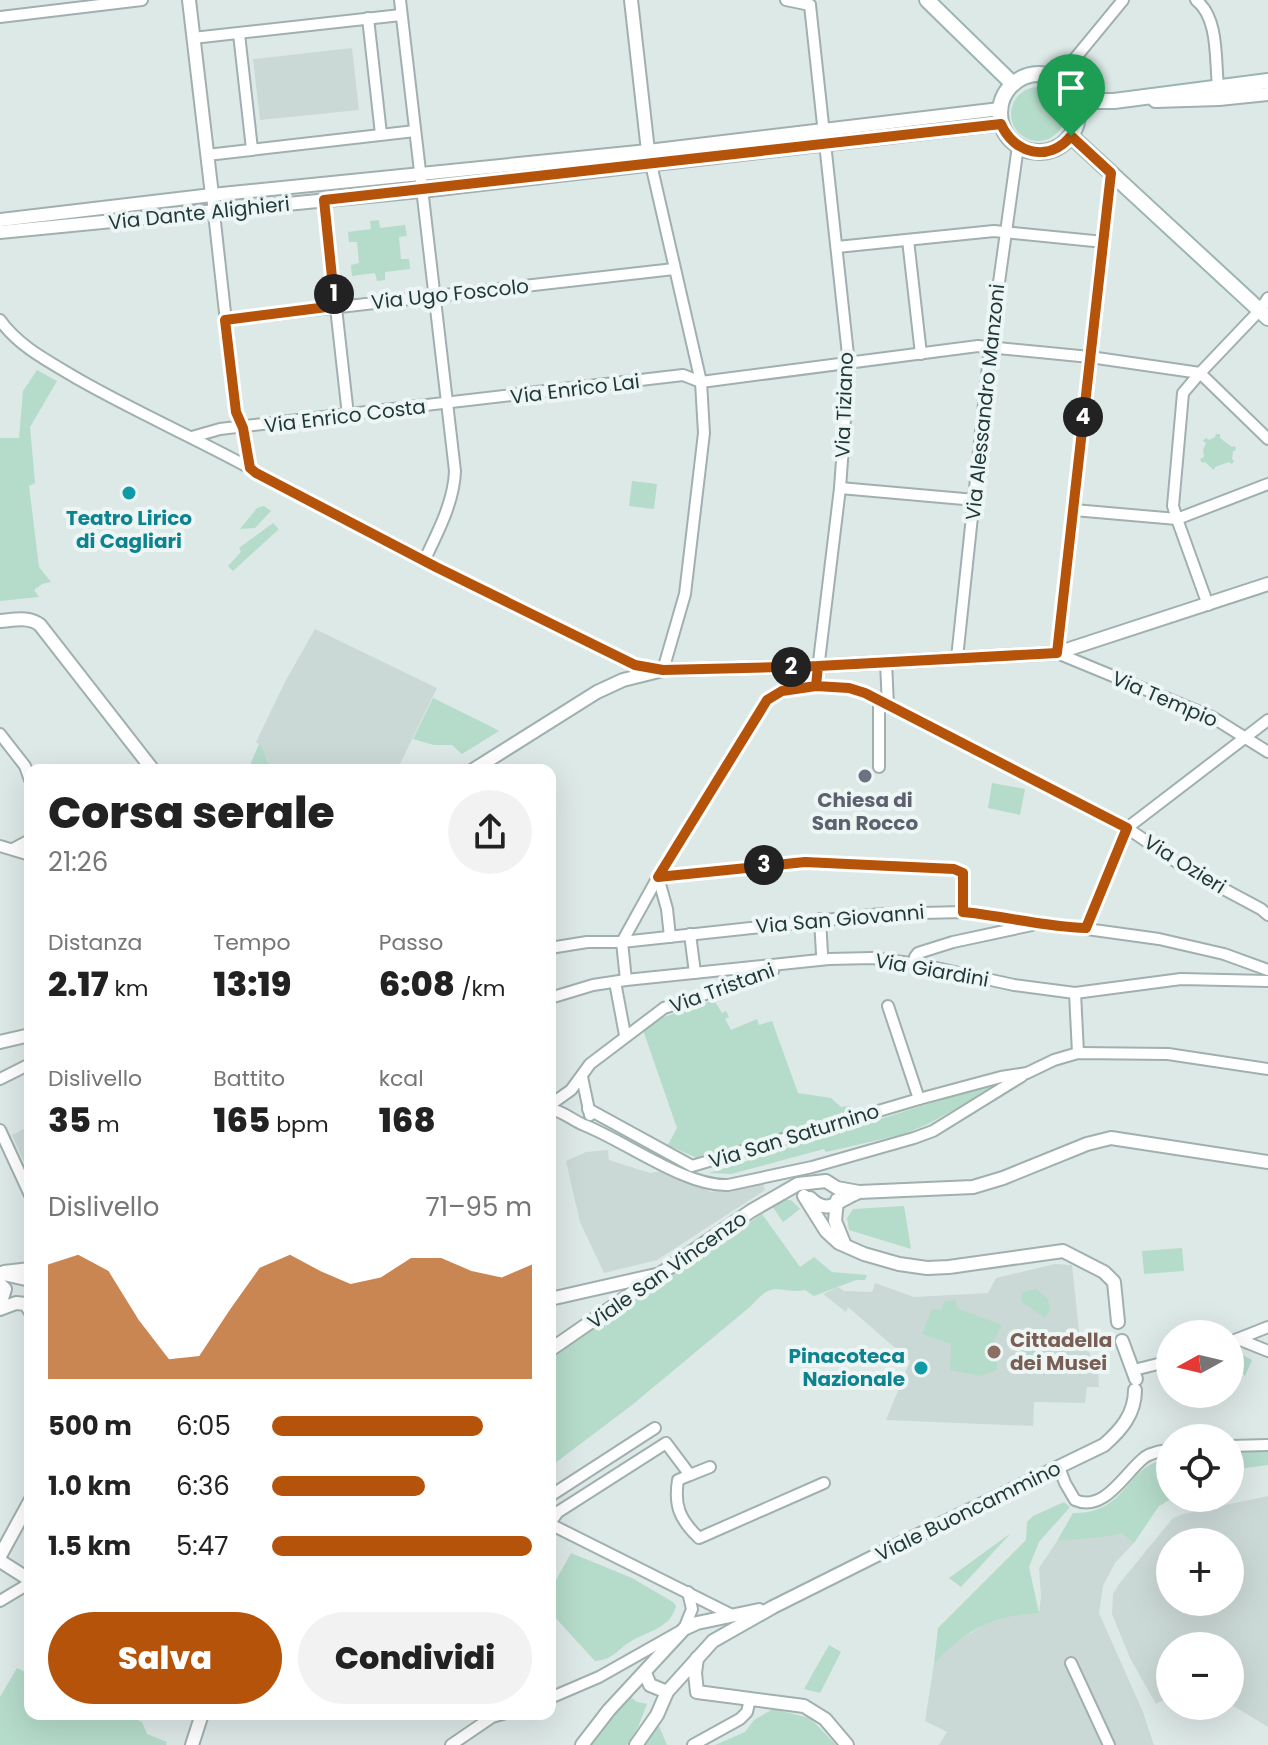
<!DOCTYPE html>
<html lang="it">
<meta charset="utf-8">
<style>
body{margin:0;font-family:Poppins,sans-serif;background:#f2f2f2;color:#222;height:100vh;display:flex;flex-direction:column;font-size:30px;white-space:nowrap}
*{box-sizing:border-box;margin:0}
p{font-size:26px;color:#767676}
.icon{flex:none;width:44px;height:44px;fill:none;stroke:currentColor;stroke-width:2;stroke-linecap:round;stroke-linejoin:round}
.map{position:relative;flex:1;overflow:hidden}
.sheet{position:absolute;left:24px;top:764px;width:532px;height:956px;display:flex;flex-direction:column;background:#fff;border-radius:16px;box-shadow:0 8px 32px #0002}
.sheet>*{flex:none}
.needle{width:52px;rotate:262deg}
.controls{position:absolute;left:1156px;top:1320px;display:grid;gap:16px}
.controls a{display:grid;place-items:center;width:88px;height:88px;border-radius:50%;background:#fff;box-shadow:0 8px 32px #0002;font-size:40px}
.pin{position:absolute;display:grid;place-items:center;width:68px;height:68px;color:#fff;margin:-82px -34px;border-radius:50% 50% 50% 0;rotate:-45deg;box-shadow:0 0 8px #0007}
.pin .icon{rotate:45deg}
.km{position:absolute;width:40px;height:40px;margin:-20px;border-radius:50%;background:#222;color:#fff;font-size:22px;line-height:40px;text-align:center}
.round{display:grid;place-items:center;flex:none;width:84px;height:84px;border-radius:42px;background:#f2f2f2}
.headline{display:flex;align-items:center;justify-content:space-between;height:136px;padding:0 24px}
h1{font-size:44px;font-weight:800;line-height:60px}
.metrics{display:grid;grid-template-columns:repeat(3,1fr);gap:12px;height:136px;padding:8px 24px}
.metrics div{display:grid;align-content:center}
.metrics b{font-size:34px;font-weight:800}
.metrics small{font-size:22px;font-weight:400}
.metrics p{font-size:22px}
.chart{height:224px;padding:16px 24px}
.chart p{display:flex;justify-content:space-between}
.chart svg{width:100%;height:144px;margin-top:8px;fill:#b45309;opacity:.7}
.action{display:flex;gap:16px;margin-top:auto;padding:16px 24px}
.action a{flex:1;height:92px;border-radius:48px;background:#b45309;color:#fff;font-size:32px;font-weight:800;line-height:92px;text-align:center}
.action a+a{background:#f2f2f2;color:#222}
ul{padding:0 24px;list-style:none;font-size:26px}
li{display:grid;grid-template-columns:128px 96px 1fr;align-items:center;height:60px}
li i{height:20px;border-radius:10px;background:#b45309}
.map>svg:first-child{display:block}
.built{fill:#cbd9d6;fill-rule:evenodd}
.green{fill:#b5dbca}
.lines{fill:none;stroke-linecap:round;stroke-linejoin:round}
.minor-casing{stroke:#a0b0af;stroke-width:14}
.tertiary-casing{stroke:#a0b0af;stroke-width:16}
.secondary-casing{stroke:#9cb5b3;stroke-width:18}
.minor{stroke:#fff;stroke-width:10}
.tertiary{stroke:#fff;stroke-width:12}
.secondary{stroke:#fff;stroke-width:14}
.route-casing{stroke:#fff;stroke-width:16}
.route{stroke:#b45309;stroke-width:10}
.culture-dot{fill:#0f9aa8;stroke:#edf6f4;stroke-width:3}
.worship-dot{fill:#6b7280;stroke:#edf6f4;stroke-width:3}
.education-dot{fill:#8d6e63;stroke:#edf6f4;stroke-width:3}
.labels{text-anchor:middle;stroke-width:8;stroke-linejoin:round;paint-order:stroke}
.street-label{font-size:20px;fill:#1f3838;stroke:#edf6f4}
.culture-label{font-size:20px;font-weight:bold;fill:#0d838f;stroke:#edf6f4}
.worship-label{font-size:20px;font-weight:bold;fill:#5b616d;stroke:#edf6f4}
.education-label{font-size:20px;font-weight:bold;fill:#785e54;stroke:#edf6f4;text-anchor:start}
</style>
<div class="map">
<svg width="1268" height="1745" viewBox="0 0 1268 1745">
<rect width="100%" height="100%" fill="#dde9e7"/>
<g class="built">
<path d="M352 48 359 110 260 120 253 59Z"/>
<path d="M315 629 437 688 398 768 400 770H276L267 761 262 746 256 742 285 682Z"/>
<path d="M30 1126V1160L24 1162 12 1135Z"/>
<path d="M608 1150 609 1160 650 1173 661 1171 711 1192 763 1183 765 1190 657 1260 604 1273 580 1222 566 1161 586 1152Z"/>
<path d="M1055 1264 1072 1265 1079 1331 1095 1365H1098L1099 1387H1087L1085 1403 1034 1402 1033 1426 886 1420 910 1361 848 1307 846 1312 823 1294 838 1287 844 1291 872 1292 875 1283 914 1297 988 1293 996 1278Z"/>
<path d="M1268 1496V1727L1230 1704V1646H1170V1697L1156 1704 1130 1658 1112 1614 1113 1594 1119 1584 1173 1518 1183 1514ZM1230 1542V1602H1170V1542Z"/>
<path d="M1117 1530 1134 1543 1115 1563 1103 1586 1099 1613 1143 1712 1154 1745H939L947 1732 925 1721 934 1664 952 1644 986 1624 1019 1613H1039L1041 1596 1039 1568 1057 1541Z"/>
</g>
<g class="green">
<circle cx="1038" cy="114" r="27"/>
<path d="M379 220 380 228 405 225 407 236 399 237 401 259H409L410 269 385 272V280L377 281 375 273 352 276 351 265 359 263 357 242H349L348 232 371 229 370 221Z"/>
<path d="M37 370 57 381 30 427 35 483 29 486 39 567 51 582 42 584 34 590 39 597 0 601V438H19L23 391Z"/>
<path d="M1216 434H1220V438L1232 447 1235 446 1236 450 1233 451 1232 459 1234 461 1232 464 1229 462 1215 467 1214 470 1205 462 1202 463 1200 459 1204 457 1203 450 1206 443 1203 441 1206 438 1209 440 1215 437Z"/>
<path d="M632 481 657 484 654 509 629 506Z"/>
<path d="M264 506 271 511 255 528 240 529 257 508Z"/>
<path d="M273 523 279 529 233 571 228 566 241 552 239 548Z"/>
<path d="M433 698 490 726 499 731 462 754 452 745H434L413 739Z"/>
<path d="M259 744 262 746 267 761 276 770H248Z"/>
<path d="M992 783 1025 789 1020 815 988 808Z"/>
<path d="M714 1000 722 1013 726 1011 729 1017 725 1019 731 1030 757 1019 759 1025 772 1021 798 1093 831 1098 841 1107 851 1106 854 1112 697 1158 668 1145 677 1128 643 1030 664 1017Z"/>
<path d="M993 1085 995 1087 928 1124 904 1134 826 1152 824 1149 731 1174 709 1173 947 1098 949 1095Z"/>
<path d="M784 1200H791L800 1209 783 1222 772 1206Z"/>
<path d="M904 1206 911 1249 849 1230 847 1218 853 1209Z"/>
<path d="M762 1214 800 1267 814 1257 832 1272 867 1275 865 1280H856L814 1296 805 1290C778 1295 775 1278 751 1306L632 1405 550 1467V1357Z"/>
<path d="M1182 1248 1184 1271 1144 1274 1142 1251Z"/>
<path d="M1036 1289 1048 1299 1050 1311 1045 1318 1022 1302 1021 1293Z"/>
<path d="M955 1300 957 1308 1002 1325 989 1350 997 1358V1370L980 1376 950 1370 951 1344 922 1334 932 1309 941 1310 944 1302Z"/>
<path d="M1027 1337 1055 1354V1362L1045 1372 1018 1371 1017 1352Z"/>
<path d="M1241 1354 1252 1360 1245 1376 1231 1361 1234 1357Z"/>
<path d="M1268 1450V1465L1230 1470V1453Z"/>
<path d="M1170 1459V1498H1173L1159 1506 1134 1543 1121 1533 1110 1536 1057 1541 1073 1513C1130 1514 1124 1463 1170 1459Z"/>
<path d="M1064 1502 1070 1507 1039 1542 1029 1567 1039 1613C995 1614 962 1632 934 1664L938 1628 1026 1540 1027 1522 1033 1516Z"/>
<path d="M1011 1533 961 1587 949 1578Z"/>
<path d="M571 1553 632 1578 673 1602 676 1606C671 1627 650 1631 633 1640 617 1649 615 1659 595 1661L550 1612V1591Z"/>
<path d="M829 1645 841 1652 820 1693 804 1689Z"/>
<path d="M17 1668 30 1674V1714H125L142 1722 147 1734 167 1742 166 1745H0V1697Z"/>
<path d="M629 1696 637 1702 647 1704 638 1727 627 1745H587L608 1717Z"/>
<path d="M773 1709 810 1718 836 1745H715L745 1732 754 1720Z"/>
<path d="M659 1726 667 1745H644L652 1732Z"/>
</g>
<g class="lines">
<defs>
<g id="minor">
<path d="M400 0 455 471C454 502 437 534 424 561"/>
<path d="M786 0 810 5"/>
<path d="M1196 0C1219 18 1215 59 1218 86"/>
<path d="M810 5 849 364 840 488 816 686"/>
<path d="M0 17 142 0"/>
<path d="M368 18 381 134"/>
<path d="M239 34 252 149"/>
<path d="M193 38 401 15"/>
<path d="M1058 79 1123 0"/>
<path d="M207 155 415 131"/>
<path d="M1111 173 1057 653 1212 717 1268 752"/>
<path d="M212 195 236 412 243 428 250 468"/>
<path d="M324 200 348 415"/>
<path d="M908 240 921 354"/>
<path d="M837 247 994 231 1104 242"/>
<path d="M0 320C19 347 50 362 78 379 134 411 193 437 250 468L256 473 436 567 635 665 663 670 685 594 704 433 701 382 648 151"/>
<path d="M225 320 674 269"/>
<path d="M701 382 978 346 1090 357 1200 373 1260 310 1268 298"/>
<path d="M192 437 220 429 683 375 701 382"/>
<path d="M1268 439 1200 373 1183 393 1173 506 1177 519 1268 484"/>
<path d="M840 488 975 500"/>
<path d="M1074 510 1177 519 1208 605"/>
<path d="M957 658 990 347 1018 146"/>
<path d="M886 662 888 706"/>
<path d="M0 734 25 766 30 780"/>
<path d="M879 767V701"/>
<path d="M0 846 30 855"/>
<path d="M13 849 30 840"/>
<path d="M658 877 805 862 954 869 963 873V912"/>
<path d="M658 877 667 909 670 937"/>
<path d="M820 919 822 954"/>
<path d="M1086 928 1127 828 1268 720"/>
<path d="M690 934 695 973"/>
<path d="M550 948 587 942H622L881 914 963 912 1159 939 1224 954 1268 970"/>
<path d="M918 964 915 957 918 953 953 942 1032 925"/>
<path d="M626 980 622 942 658 877 767 700C794 682 834 683 865 693L1127 828 1190 871 1261 909 1268 915"/>
<path d="M615 982 625 1035"/>
<path d="M1075 993 1078 1053"/>
<path d="M550 998 593 985 626 980 829 959 872 958 918 964 1014 985 1075 993 1181 979 1268 981"/>
<path d="M888 1006 919 1099"/>
<path d="M582 1077 590 1115"/>
<path d="M0 1079 30 1064"/>
<path d="M550 1105 571 1090 590 1064 664 1008 773 971"/>
<path d="M550 1109C563 1111 572 1120 584 1125 625 1141 686 1187 728 1185L812 1167 914 1138 933 1131 1022 1076"/>
<path d="M588 1109 692 1166 919 1099 1001 1077 1027 1073 1054 1060 1078 1053 1168 1054 1268 1069"/>
<path d="M0 1130 30 1195"/>
<path d="M4 1271 30 1268"/>
<path d="M1238 1339 1268 1351"/>
<path d="M1230 1342 1268 1327"/>
<path d="M1134 1370 1170 1361"/>
<path d="M1230 1446 1268 1445"/>
<path d="M1059 1467 1065 1483 1075 1500C1105 1513 1125 1472 1145 1457 1152 1452 1161 1451 1170 1450"/>
<path d="M690 1475 678 1480C674 1505 679 1519 699 1538L824 1483"/>
<path d="M550 1496 655 1428"/>
<path d="M550 1523 558 1512 666 1443 690 1475 710 1467"/>
<path d="M550 1524 734 1616"/>
<path d="M0 1601 30 1583"/>
<path d="M1071 1663 1109 1745"/>
<path d="M550 1698 599 1677 684 1629 692 1609 688 1592"/>
<path d="M451 1745 492 1717 503 1714"/>
<path d="M693 1745 740 1719 747 1712 750 1699"/>
</g>
<g id="tertiary">
<path d="M189 0 212 195"/>
<path d="M631 0 648 151"/>
<path d="M1155 101 1219 99 1268 94"/>
<path d="M0 220 212 195 648 151 1000 109"/>
<path d="M0 232 430 190 1001 124"/>
<path d="M0 621C14 620 29 616 40 625L153 770"/>
<path d="M473 770 597 692 623 680 663 670 818 666 1057 653 1268 584"/>
<path d="M0 1042 30 1035"/>
<path d="M804 1196 826 1231 839 1243 864 1254 899 1264 927 1268 949 1267 1063 1251 1104 1272 1114 1282 1118 1322"/>
<path d="M810 1198C828 1216 837 1201 857 1193"/>
<path d="M837 1200 835 1221 844 1243"/>
<path d="M0 1273 30 1280"/>
<path d="M0 1284 5 1289 0 1305"/>
<path d="M550 1299 656 1275"/>
<path d="M0 1309 16 1303 26 1304 30 1311"/>
<path d="M1122 1341 1136 1379"/>
<path d="M550 1350 751 1211 798 1184 826 1181 837 1188 859 1192 973 1187 1003 1178 1087 1144 1111 1138 1268 1162"/>
<path d="M0 1556 30 1501"/>
<path d="M0 1561 30 1580"/>
<path d="M697 1658 695 1673 697 1692 804 1706 825 1719 847 1745"/>
<path d="M645 1673 650 1685 667 1692"/>
<path d="M192 1745 202 1714"/>
<path d="M582 1745 609 1710 684 1629 697 1623 759 1610"/>
<path d="M636 1745 657 1715 667 1692 713 1641 773 1607 885 1551 1104 1445C1121 1430 1135 1414 1135 1390"/>
</g>
<g id="secondary">
<path d="M927 0 1013 84"/>
<circle cx="1039" cy="113" r="39"/>
<path d="M1076 101H1114L1268 81"/>
<path d="M1071 136 1268 318"/>
</g>
</defs>
<use href="#minor" class="minor-casing"/>
<use href="#tertiary" class="tertiary-casing"/>
<use href="#secondary" class="secondary-casing"/>
<use href="#minor" class="minor"/>
<use href="#tertiary" class="tertiary"/>
<use href="#secondary" class="secondary"/>
</g>
<g class="lines">
<defs>
<path id="route" d="M1071 136C1049 163 1014 154 1001 124L324 200 335 306 225 320 236 412 243 428 250 468 256 473 436 567 635 665 663 670 818 666 816 686 849 688 865 693 1127 828 1086 928C1044 927 1005 916 963 912V873L954 869 805 862 658 877 767 700 782 691 816 686 818 666 1057 653 1111 173 1071 136"/>
</defs>
<use href="#route" class="route-casing"/>
<use href="#route" class="route"/>
</g>
<g class="culture-dot">
<circle cx="129" cy="493" r="8"/>
<circle cx="921" cy="1368" r="8"/>
</g>
<circle class="worship-dot" cx="865" cy="776" r="8"/>
<circle class="education-dot" cx="994" cy="1352" r="8"/>
<g class="labels">
<g class="street-label">
<text transform="translate(199 213) rotate(-6)" y="7">Via Dante Alighieri</text>
<text transform="translate(450 294) rotate(-6)" y="7">Via Ugo Foscolo</text>
<text transform="translate(575 389) rotate(-7)" y="7">Via Enrico Lai</text>
<text transform="translate(985 402) rotate(-84)" y="7">Via Alessandro Manzoni</text>
<text transform="translate(844 405) rotate(-88)" y="7">Via Tiziano</text>
<text transform="translate(345 416) rotate(-7)" y="7">Via Enrico Costa</text>
<text transform="translate(1165 699) rotate(23)" y="7">Via Tempio</text>
<text transform="translate(1185 864) rotate(32)" y="7">Via Ozieri</text>
<text transform="translate(840 919) rotate(-5)" y="7">Via San Giovanni</text>
<text transform="translate(932 970) rotate(10)" y="7">Via Giardini</text>
<text transform="translate(722 988) rotate(-20)" y="7">Via Tristani</text>
<text transform="translate(794 1136) rotate(-17)" y="7">Via San Saturnino</text>
<text transform="translate(667 1270) rotate(-35)" y="7">Viale San Vincenzo</text>
<text transform="translate(968 1511) rotate(-26)" y="7">Viale Buoncammino</text>
</g>
<g class="culture-label">
<text x="129" y="525">Teatro Lirico<tspan x="129" dy="23">di Cagliari</tspan></text>
<text x="905" y="1363" text-anchor="end">Pinacoteca<tspan x="905" dy="23">Nazionale</tspan></text>
</g>
<g class="worship-label">
<text x="865" y="807">Chiesa di<tspan x="865" dy="23">San Rocco</tspan></text>
</g>
<g class="education-label">
<text x="1010" y="1347">Cittadella<tspan x="1010" dy="23">dei Musei</tspan></text>
</g>
</g>
</svg>
<div class="controls">
<a><svg class="needle" viewBox="-14 -14 28 28"><path d="M0-13l5 13h-10z" fill="#e53935"/><path d="M0 13l5-13h-10z" fill="#767676"/></svg></a>
<a><svg class="icon" aria-label="locate" viewBox="0 0 24 24"><circle cx="12" cy="12" r="6"/><path d="M12 2v4M12 18v4M2 12h4M18 12h4"/></svg></a>
<a>+</a>
<a>−</a>
</div>
<div class="pin" style="left:1071px;top:136px;background:#1e9e55"><svg class="icon" aria-label="arrive" viewBox="0 0 24 24"><path d="M6 21V4h12l-3 4 3 4H6"/></svg></div>
<b class="km" style="left:334px;top:294px">1</b>
<b class="km" style="left:791px;top:667px">2</b>
<b class="km" style="left:764px;top:865px">3</b>
<b class="km" style="left:1083px;top:417px">4</b>
<section class="sheet">
<div class="headline"><div><h1>Corsa serale</h1><p>21:26</p></div><a class="round"><svg class="icon" aria-label="share" viewBox="0 0 24 24"><path d="M12 15V3M7 8l5-5 5 5M5 13v7h14v-7"/></svg></a></div>
<div class="metrics">
<div><p>Distanza</p><b>2.17<small> km</small></b></div>
<div><p>Tempo</p><b>13:19</b></div>
<div><p>Passo</p><b>6:08<small> /km</small></b></div>
</div>
<div class="metrics">
<div><p>Dislivello</p><b>35<small> m</small></b></div>
<div><p>Battito</p><b>165<small> bpm</small></b></div>
<div><p>kcal</p><b>168</b></div>
</div>
<div class="chart"><p><span>Dislivello</span>71–95 m</p>
<svg viewBox="0 0 160 44" preserveAspectRatio="none"><path d="M0 44V9L10 6L20 11L30 26L40 38L50 37L60 23L70 10L80 6L90 11L100 15L110 13L120 7L130 7L140 11L150 13L160 9V44z"/></svg>
</div>
<ul>
<li><b>500 m</b>6:05<i style="width:81%"></i></li>
<li><b>1.0 km</b>6:36<i style="width:59%"></i></li>
<li><b>1.5 km</b>5:47<i style="width:100%"></i></li>
</ul>
<div class="action"><a>Salva</a><a>Condividi</a></div>
</section>
</div>
